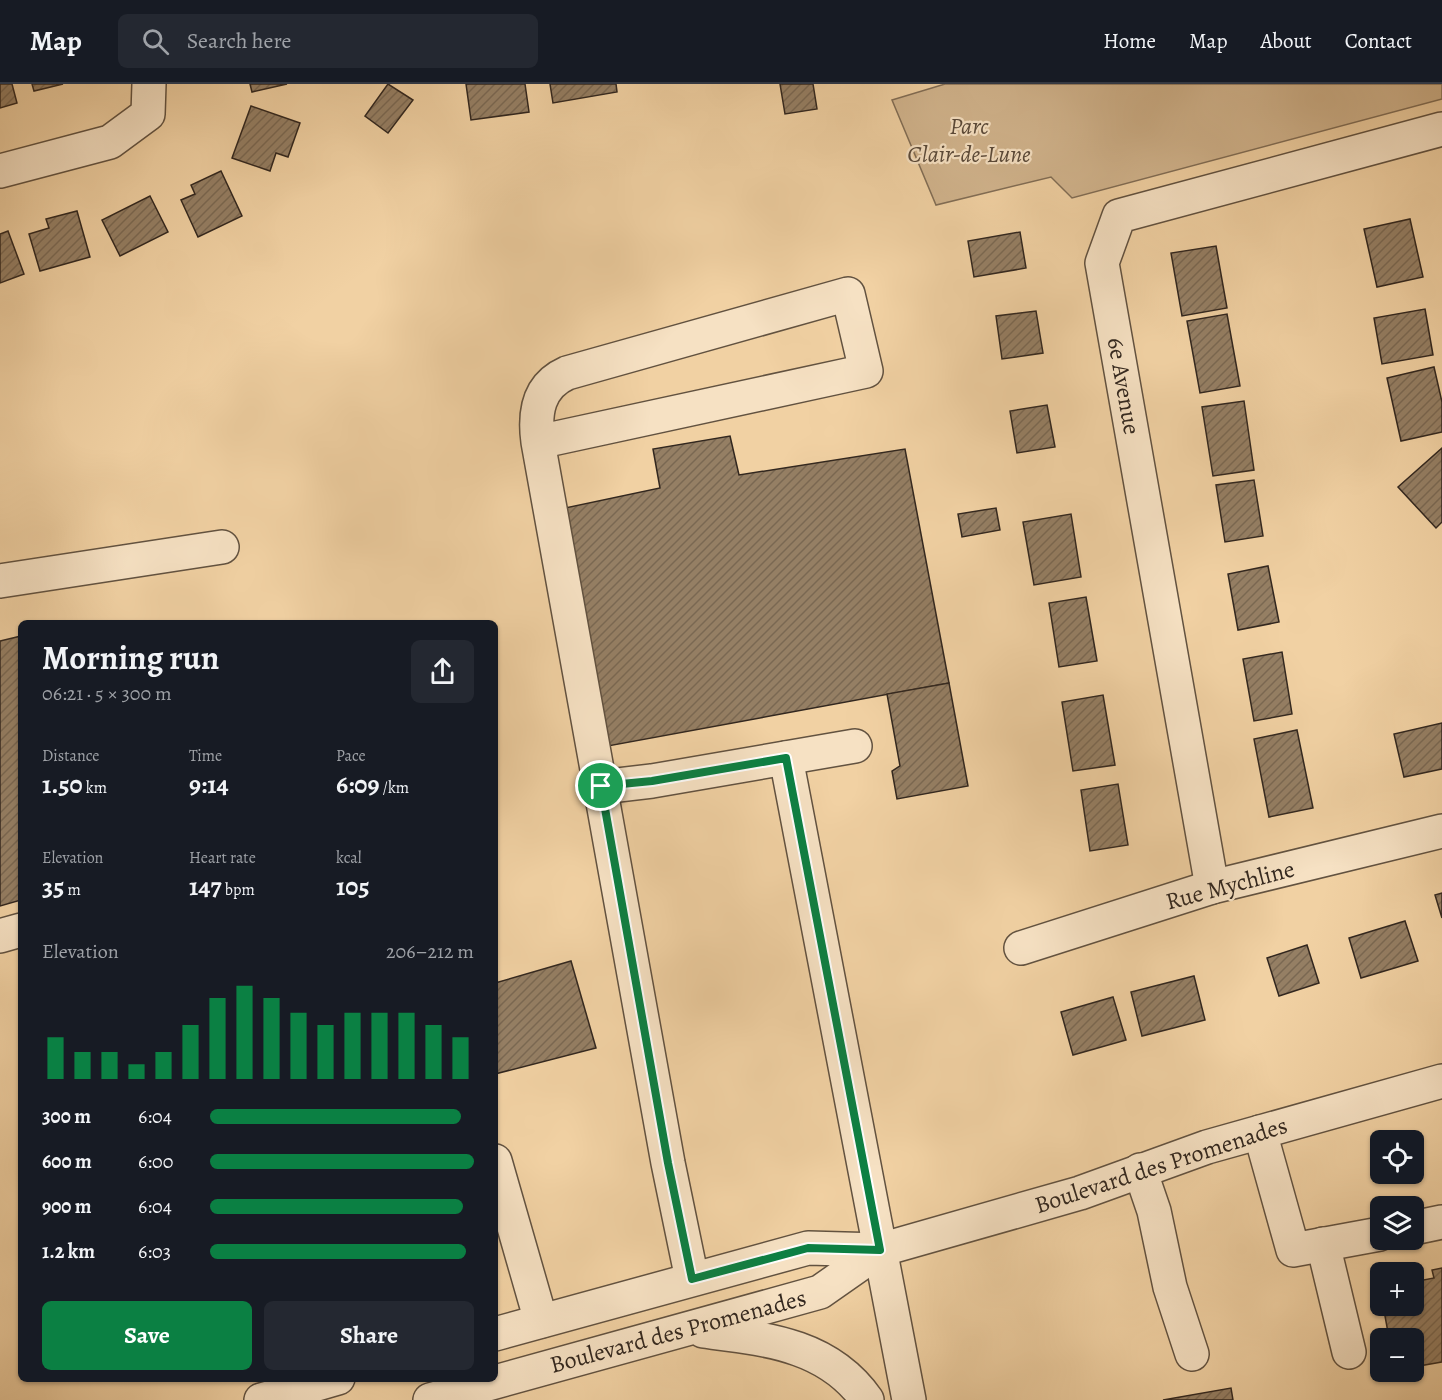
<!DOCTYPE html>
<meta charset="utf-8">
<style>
body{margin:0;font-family:Alegreya,serif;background:#242831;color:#f1f3f6;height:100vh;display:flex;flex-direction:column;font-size:22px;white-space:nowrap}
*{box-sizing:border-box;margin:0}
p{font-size:20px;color:#9ea1a6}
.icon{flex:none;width:33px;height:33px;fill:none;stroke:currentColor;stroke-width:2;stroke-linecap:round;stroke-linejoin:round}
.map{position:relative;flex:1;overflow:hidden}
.panel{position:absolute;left:18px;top:536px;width:480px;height:762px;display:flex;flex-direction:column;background:#171b24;border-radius:9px;box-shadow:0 2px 4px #0004}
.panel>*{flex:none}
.fabs{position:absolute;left:1370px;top:1046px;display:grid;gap:12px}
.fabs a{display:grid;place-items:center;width:54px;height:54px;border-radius:9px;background:#171b24;box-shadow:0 2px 4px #0004;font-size:30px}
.pin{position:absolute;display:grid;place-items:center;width:51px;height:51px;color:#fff;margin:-26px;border:3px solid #fff;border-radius:50%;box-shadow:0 2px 6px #0007}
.round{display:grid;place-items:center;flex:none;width:63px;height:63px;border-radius:9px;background:#242831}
.headline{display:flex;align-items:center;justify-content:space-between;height:102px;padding:0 24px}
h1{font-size:33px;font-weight:700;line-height:45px}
.metrics{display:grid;grid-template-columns:repeat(3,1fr);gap:9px;height:102px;padding:6px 24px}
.metrics div{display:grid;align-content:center}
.metrics b{font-size:26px;font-weight:700}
.metrics small{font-size:16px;font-weight:400}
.metrics p{font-size:16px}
.chart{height:168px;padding:12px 24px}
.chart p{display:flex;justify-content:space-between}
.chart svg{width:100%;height:108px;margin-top:6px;stroke:#0b8043;stroke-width:6}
.button{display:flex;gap:12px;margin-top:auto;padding:12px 24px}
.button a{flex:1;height:69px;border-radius:9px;background:#0b8043;color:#fff;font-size:24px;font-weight:700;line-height:69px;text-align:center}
.button a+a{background:#242831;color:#f1f3f6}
ul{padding:0 24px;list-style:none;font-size:20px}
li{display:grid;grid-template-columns:96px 72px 1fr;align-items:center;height:45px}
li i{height:15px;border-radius:8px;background:#0b8043}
header{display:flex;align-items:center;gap:36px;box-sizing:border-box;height:84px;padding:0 30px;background:#171b24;border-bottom:2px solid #363941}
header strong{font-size:28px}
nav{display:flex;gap:33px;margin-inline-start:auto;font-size:21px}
.search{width:420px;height:54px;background:#242831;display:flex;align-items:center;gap:15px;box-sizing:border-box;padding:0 21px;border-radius:9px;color:#9ea1a6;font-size:22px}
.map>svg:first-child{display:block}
.green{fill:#d1b48d;stroke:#826e56;stroke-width:1.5}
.building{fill:url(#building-hatch);stroke:#32271f;stroke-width:1.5}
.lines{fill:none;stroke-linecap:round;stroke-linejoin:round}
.minor-casing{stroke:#625240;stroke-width:36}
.minor{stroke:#f6e1c3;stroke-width:33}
.route-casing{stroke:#fff;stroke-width:12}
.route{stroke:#0b8043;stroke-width:8}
.labels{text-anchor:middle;stroke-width:4.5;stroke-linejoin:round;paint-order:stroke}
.park-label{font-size:24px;font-style:italic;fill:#5a4a3a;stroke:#f6e1c3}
.street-label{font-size:24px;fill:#32271f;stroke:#f6e1c3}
</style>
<header>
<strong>Map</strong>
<div class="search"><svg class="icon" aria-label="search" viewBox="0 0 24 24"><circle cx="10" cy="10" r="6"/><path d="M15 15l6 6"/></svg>Search here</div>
<nav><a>Home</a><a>Map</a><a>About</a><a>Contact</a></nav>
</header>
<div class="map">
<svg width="1442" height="1316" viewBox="0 0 1442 1316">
<defs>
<pattern id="building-hatch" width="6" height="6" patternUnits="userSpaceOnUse" patternTransform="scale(1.5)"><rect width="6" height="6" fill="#957f64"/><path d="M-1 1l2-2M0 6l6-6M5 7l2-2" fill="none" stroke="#7a6852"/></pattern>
</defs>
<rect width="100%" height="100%" fill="#f1d1a3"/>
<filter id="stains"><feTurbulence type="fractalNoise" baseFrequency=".00333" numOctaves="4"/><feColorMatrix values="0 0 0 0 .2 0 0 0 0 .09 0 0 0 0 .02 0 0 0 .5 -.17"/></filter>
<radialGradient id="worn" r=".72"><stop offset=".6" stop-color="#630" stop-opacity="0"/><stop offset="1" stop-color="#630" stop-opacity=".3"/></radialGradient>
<path class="green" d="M945 0H1442V15L1072 114 1051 93 936 121 892 16Z"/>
<g class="building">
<path d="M0 0H12L17 19 0 24Z"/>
<path d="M32 0H63L34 7Z"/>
<path d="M250 0H287L252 8Z"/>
<path d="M388 0 413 16 388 49 365 32Z"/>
<path d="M466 0H525L529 28 471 36Z"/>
<path d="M550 0H616L617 8 553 19Z"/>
<path d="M780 0H813L817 25 785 30Z"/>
<path d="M251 22 300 39 288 73 276 69 270 87 232 74Z"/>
<path d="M221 87 242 132 198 153 181 116 195 110 191 101Z"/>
<path d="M150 112 168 148 120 172 102 136Z"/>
<path d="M77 127 90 173 40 187 29 150 49 144 46 135Z"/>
<path d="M1410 135 1423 193 1377 203 1364 145Z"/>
<path d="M8 147 24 190 0 199V150Z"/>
<path d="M1020 148 1026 184 974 193 968 157Z"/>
<path d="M1216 162 1227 224 1182 232 1171 169Z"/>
<path d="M1425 225 1433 271 1382 280 1374 234Z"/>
<path d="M1036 227 1043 269 1002 275 996 232Z"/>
<path d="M1227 230 1240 302 1200 309 1187 237Z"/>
<path d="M1434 283 1442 318V348L1401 357 1387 294Z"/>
<path d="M1244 317 1254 386 1213 392 1202 323Z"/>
<path d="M1047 321 1055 363 1017 369 1010 327Z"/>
<path d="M730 352 739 391 905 365 949 599 608 662 565 424 660 404 653 365Z"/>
<path d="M1442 364V438L1436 444 1398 403Z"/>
<path d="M1254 396 1263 452 1225 458 1216 401Z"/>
<path d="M996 424 1000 446 962 453 958 430Z"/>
<path d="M1071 430 1081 493 1034 501 1023 438Z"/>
<path d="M1268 482 1279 538 1238 546 1228 490Z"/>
<path d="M1086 513 1097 577 1059 583 1049 519Z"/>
<path d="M21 552V816L0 822V557Z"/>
<path d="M1282 568 1292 630 1254 637 1243 575Z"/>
<path d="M949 599 968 702 897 715 892 687 900 682 887 610Z"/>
<path d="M1103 611 1115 681 1073 687 1062 618Z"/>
<path d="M1442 639V685L1404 693 1394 650Z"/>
<path d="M1297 646 1313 724 1269 733 1254 655Z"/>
<path d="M1118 700 1128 761 1090 767 1081 706Z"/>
<path d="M1442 809V834L1435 811Z"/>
<path d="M1405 837 1418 877 1361 894 1349 854Z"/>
<path d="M1307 861 1319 899 1279 912 1267 874Z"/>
<path d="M571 877 596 964 495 990V899Z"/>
<path d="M1194 892 1205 936 1142 952 1131 908Z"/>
<path d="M1113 913 1126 956 1073 971 1061 928Z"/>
<path d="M1442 1184V1278L1413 1283V1254H1389L1383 1221H1413V1198L1434 1194 1432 1186Z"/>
<path d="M1231 1304 1233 1316H1163Z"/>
</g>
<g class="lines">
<defs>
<g id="minor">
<path d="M0 87 110 58 148 30 149 0"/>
<path d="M538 358 866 287 848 210 567 289C538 302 534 329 538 358L668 1079 692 1195"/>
<path d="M0 497 222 463"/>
<path d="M786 674 909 1316"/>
<path d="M601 703 652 697 855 662"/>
<path d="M1212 803 1102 179 1119 132 1442 45"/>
<path d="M0 852 21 846"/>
<path d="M1021 864 1212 803 1442 747"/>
<path d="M1260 1048 1293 1166 1380 1150"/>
<path d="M495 1077 541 1237"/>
<path d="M1140 1086 1154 1127 1170 1203 1192 1270"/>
<path d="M1413 1144 1442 1138"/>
<path d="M1323 1160 1349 1268"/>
<path d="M703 1247C765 1255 828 1260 867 1316"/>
<path d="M495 1250 808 1164 880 1166 1080 1109 1207 1063 1442 997"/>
<path d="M261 1316 338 1294"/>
<path d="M430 1316 820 1208 880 1166"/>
</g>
</defs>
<use href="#minor" class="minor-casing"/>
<use href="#minor" class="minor"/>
</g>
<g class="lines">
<defs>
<path id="route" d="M786 674 880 1166 808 1164 692 1195 668 1079 601 702 652 697Z"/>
</defs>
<use href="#route" class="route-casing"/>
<use href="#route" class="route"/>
</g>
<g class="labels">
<g class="park-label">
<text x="969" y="50">Parc<tspan x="969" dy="28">Clair-de-Lune</tspan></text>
</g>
<g class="street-label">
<text transform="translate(1124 302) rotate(80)" y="8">6e Avenue</text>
<text transform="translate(1230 801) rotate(-15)" y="8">Rue Mychline</text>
<text transform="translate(1161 1081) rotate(-18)" y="8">Boulevard des Promenades</text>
<text transform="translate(678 1247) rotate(-15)" y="8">Boulevard des Promenades</text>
</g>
</g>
<rect width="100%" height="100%" filter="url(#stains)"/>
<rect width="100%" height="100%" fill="url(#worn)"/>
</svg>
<div class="fabs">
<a><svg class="icon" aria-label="locate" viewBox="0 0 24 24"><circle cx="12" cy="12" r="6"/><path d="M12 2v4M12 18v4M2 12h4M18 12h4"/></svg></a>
<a><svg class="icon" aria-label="layers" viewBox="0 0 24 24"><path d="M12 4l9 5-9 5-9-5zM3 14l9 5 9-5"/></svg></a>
<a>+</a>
<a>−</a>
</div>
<div class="pin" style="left:601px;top:702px;background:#1e9e55"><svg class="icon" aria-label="arrive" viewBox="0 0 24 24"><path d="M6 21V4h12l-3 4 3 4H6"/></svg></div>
<section class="panel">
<div class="headline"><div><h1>Morning run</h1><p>06:21 · 5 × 300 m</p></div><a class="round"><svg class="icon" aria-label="share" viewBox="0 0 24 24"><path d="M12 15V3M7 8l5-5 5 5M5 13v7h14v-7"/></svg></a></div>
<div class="metrics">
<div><p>Distance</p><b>1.50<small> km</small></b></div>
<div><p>Time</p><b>9:14</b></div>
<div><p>Pace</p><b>6:09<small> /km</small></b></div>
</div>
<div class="metrics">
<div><p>Elevation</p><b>35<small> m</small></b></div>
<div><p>Heart rate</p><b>147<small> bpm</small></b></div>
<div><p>kcal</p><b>105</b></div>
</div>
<div class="chart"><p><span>Elevation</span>206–212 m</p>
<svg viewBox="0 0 160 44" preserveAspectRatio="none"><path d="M5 44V27M15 44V33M25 44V33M35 44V38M45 44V33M55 44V22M65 44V11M75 44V6M85 44V11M95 44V17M105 44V22M115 44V17M125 44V17M135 44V17M145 44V22M155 44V27"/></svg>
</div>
<ul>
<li><b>300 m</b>6:04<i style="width:95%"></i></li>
<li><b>600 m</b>6:00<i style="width:100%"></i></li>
<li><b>900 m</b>6:04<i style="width:96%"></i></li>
<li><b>1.2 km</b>6:03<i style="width:97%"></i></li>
</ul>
<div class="button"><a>Save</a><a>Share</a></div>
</section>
</div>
